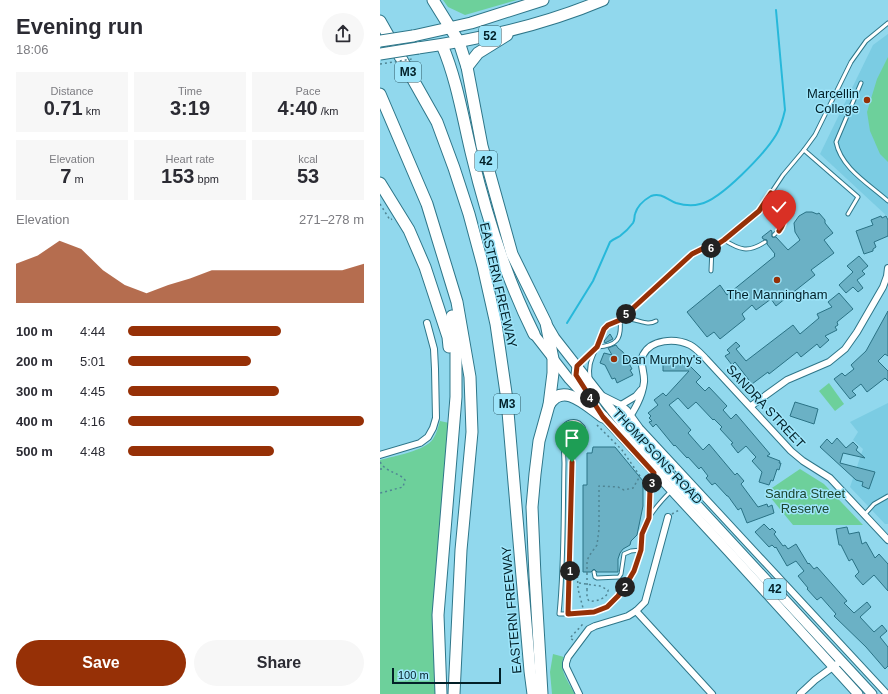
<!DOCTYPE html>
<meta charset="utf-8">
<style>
body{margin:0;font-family:Helvetica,sans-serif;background:#f7f7f7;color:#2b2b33;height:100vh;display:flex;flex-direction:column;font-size:15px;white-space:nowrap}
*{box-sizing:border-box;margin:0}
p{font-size:13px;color:#7c7c81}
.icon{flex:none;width:22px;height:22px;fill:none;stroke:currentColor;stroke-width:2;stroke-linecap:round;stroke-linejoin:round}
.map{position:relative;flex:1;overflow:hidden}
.details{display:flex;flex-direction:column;background:#fff;width:380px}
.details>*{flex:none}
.scale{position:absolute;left:12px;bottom:10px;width:109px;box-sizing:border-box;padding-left:4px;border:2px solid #022028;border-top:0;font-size:11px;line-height:14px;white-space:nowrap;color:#022028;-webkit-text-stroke:3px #9ee5fa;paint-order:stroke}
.pin{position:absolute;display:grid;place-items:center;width:34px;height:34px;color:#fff;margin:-41px -17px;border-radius:50% 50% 50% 0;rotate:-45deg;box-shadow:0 0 4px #0007}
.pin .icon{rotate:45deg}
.km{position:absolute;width:20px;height:20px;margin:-10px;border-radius:50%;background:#222;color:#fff;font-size:11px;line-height:20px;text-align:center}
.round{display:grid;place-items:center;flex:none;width:42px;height:42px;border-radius:21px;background:#f7f7f7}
.summary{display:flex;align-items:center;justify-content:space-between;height:68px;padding:0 16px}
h1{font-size:22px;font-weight:800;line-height:30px}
.figures{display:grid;grid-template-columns:repeat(3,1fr);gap:6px;height:68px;padding:4px 16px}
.figures div{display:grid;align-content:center;border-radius:0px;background:#f7f7f7;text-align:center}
.figures b{font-size:20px;font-weight:800}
.figures small{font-size:11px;font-weight:400}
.figures p{font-size:11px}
.chart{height:112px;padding:8px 16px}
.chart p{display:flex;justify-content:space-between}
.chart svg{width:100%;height:72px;margin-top:4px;fill:#963006;opacity:.7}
.cta{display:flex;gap:8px;margin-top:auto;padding:8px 16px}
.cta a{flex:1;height:46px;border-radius:24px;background:#963006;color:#fff;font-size:16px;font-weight:800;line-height:46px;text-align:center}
.cta a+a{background:#f7f7f7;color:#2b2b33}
ul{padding:0 16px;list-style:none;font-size:13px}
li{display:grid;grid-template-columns:64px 48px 1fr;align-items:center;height:30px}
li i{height:10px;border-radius:5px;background:#963006}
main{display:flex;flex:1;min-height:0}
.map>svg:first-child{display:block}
.built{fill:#7bcce3}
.green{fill:#6dd09b}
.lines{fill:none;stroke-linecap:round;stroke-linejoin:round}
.stream{stroke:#27b8da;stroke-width:2}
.building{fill:#6bb1c5;stroke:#2a7285}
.lane-casing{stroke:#2e7689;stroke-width:5}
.street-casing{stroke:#2e7689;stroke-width:8}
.primary-casing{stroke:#2e7689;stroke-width:11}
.highway-casing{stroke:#2e7689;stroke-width:13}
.path{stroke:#508594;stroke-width:1.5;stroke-dasharray:2 3;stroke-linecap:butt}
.lane{stroke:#fff;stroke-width:3}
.street{stroke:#fff;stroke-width:6}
.primary{stroke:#fff;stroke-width:9}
.highway{stroke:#fff;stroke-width:11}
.highway-bridge-casing{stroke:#2e7689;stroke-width:13;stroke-linecap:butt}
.path-bridge{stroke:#508594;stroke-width:1.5;stroke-dasharray:2 3;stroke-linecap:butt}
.highway-bridge{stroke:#fff;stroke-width:11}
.route-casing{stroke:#fff;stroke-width:8}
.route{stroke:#963006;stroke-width:5}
.poi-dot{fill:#963006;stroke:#9ee5fa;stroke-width:1.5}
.labels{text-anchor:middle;stroke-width:3;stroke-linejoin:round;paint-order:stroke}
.shield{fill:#9ee5fa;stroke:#315b67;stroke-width:1}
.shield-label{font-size:12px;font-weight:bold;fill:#022028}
.poi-label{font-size:13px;fill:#022028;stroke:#9ee5fa;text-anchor:end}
.street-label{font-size:13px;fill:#022028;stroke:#9ee5fa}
.park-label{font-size:13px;fill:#1c4630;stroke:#9ee5fa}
</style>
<main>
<section class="details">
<div class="summary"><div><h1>Evening run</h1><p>18:06</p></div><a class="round"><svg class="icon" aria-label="share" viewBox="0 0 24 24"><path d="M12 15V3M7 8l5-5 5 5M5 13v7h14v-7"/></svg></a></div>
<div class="figures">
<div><p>Distance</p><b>0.71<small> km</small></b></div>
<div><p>Time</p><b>3:19</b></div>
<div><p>Pace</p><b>4:40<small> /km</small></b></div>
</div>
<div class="figures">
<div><p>Elevation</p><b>7<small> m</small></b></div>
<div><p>Heart rate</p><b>153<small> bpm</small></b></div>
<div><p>kcal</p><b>53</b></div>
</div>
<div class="chart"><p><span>Elevation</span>271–278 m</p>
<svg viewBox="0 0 160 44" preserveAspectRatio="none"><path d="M0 44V20L10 15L20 6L30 11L40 24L50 33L60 38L70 33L80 29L90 24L100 24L110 24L120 24L130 24L140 24L150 24L160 20V44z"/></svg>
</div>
<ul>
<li><b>100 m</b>4:44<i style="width:65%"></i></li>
<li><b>200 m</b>5:01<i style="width:52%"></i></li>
<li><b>300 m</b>4:45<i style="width:64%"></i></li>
<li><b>400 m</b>4:16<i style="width:100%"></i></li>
<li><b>500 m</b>4:48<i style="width:62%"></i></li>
</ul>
<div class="cta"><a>Save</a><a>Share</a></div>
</section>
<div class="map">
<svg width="508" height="694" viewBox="0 0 508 694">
<rect width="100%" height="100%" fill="#91d8ed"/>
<g class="built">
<path d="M508 34V217L440 154 493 45Z"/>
<path d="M508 403V524H505L470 487 483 449 473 440 478 432 470 422Z"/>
</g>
<g class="green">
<path d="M63 0H137L85 15 68 7Z"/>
<path d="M508 57V162L500 154 490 131 487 112 497 79Z"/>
<path d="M449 383 464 404 455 411 439 391Z"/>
<path d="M60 421 74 424 64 592 55 694H0V460C14 456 45 451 53 439 57 433 58 427 60 421Z"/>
<path d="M420 469 444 484 483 525H413L386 492Z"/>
<path d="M173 654 184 657C178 669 189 683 195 694H172L170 672Z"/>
</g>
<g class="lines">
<path class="stream" d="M187 323 213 281 230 242C233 239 237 238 240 236 244 233 250 227 253 223 255 220 254 217 255 214 257 207 264 200 271 196 281 192 288 200 296 203 303 205 313 206 320 204 341 200 385 153 396 135 401 127 403 119 405 110L396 10"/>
</g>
<g class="building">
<path d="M426 212H432L437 214 439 213 445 220V223L453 233 444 240 454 253 431 270 435 275 396 306 391 299 376 310 372 305 362 314 365 319 340 339 334 332 327 337 307 312 340 285 347 295 395 256 394 255 395 254 387 244V240L383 239 382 237 391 230 392 232V237H396L408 250 420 240 415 232 414 223 419 216Z"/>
<path d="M501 216 502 218 506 216 508 220V236L494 242 496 247 493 249V251L484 254 476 231 493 225 491 220Z"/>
<path d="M479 256 488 266 482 271 485 274 477 280 483 288 478 292 473 287 466 293 459 285 473 272 467 266Z"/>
<path d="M459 293 473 309 457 322 458 325 455 327 457 330 445 336 449 340 440 348 437 344 421 357 417 352 389 374 388 372 372 384 355 362 352 365 345 356 350 353 347 350 356 342 360 346 356 349 366 361 413 325 420 334 439 318 437 314 452 307 448 302Z"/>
<path d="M508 311V356L505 354 498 361 508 371V381L505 378 487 392 481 384 472 391 476 395 470 399 454 379 462 373 465 376 474 369 471 365 486 351Z"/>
<path d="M230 334 233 339 225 343 224 341Z"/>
<path d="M236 345 238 348 243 352 252 369 250 370 253 375 237 383 235 378 232 379 225 365 220 363 224 353 232 355 228 348Z"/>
<path d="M283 359 297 360V362H309V365L321 377 316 382 325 391 329 387 347 406 343 410 351 419 356 414 390 454 387 456 400 461 399 463H401L399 470 397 469 393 481 391 480 389 485 379 482 382 472 372 461 376 457 374 455 366 446 358 453 351 444 353 443 340 429 342 427 334 419 333 420 316 402 308 409 298 398 289 405 311 430 308 433 323 450 329 444 355 475 357 473 364 481 361 484 378 507 387 504 388 507 392 505 394 513 367 523 361 508 358 510 348 496H347L335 483 332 485 326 478 328 476 321 467 319 469 308 457 307 458 295 445 294 446 276 424 273 427 269 422 272 421 269 418 271 416 268 413 278 405 274 400 283 393 286 396 309 371H283Z"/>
<path d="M415 402 438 409 434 424 410 416Z"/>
<path d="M457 438 466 448 473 442 478 447 476 450 485 458 463 453 460 463 495 472 489 489 482 486 483 482 476 480 440 447 447 439 452 444Z"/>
<path d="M213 447H235L263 481V506L257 535 251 541 250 545 243 549 240 553 238 559V572H217L214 569 211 572H203V485H207V453H212Z"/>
<path d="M384 524 390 530 392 528 396 532 394 534 403 546 405 545 408 549 416 544 428 564 429 563 434 569 437 567 467 601 464 603 474 613 487 602 491 607 480 617 494 632 502 625 507 631 500 637 508 647V666L505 669 486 647 454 616 456 614 441 597 437 600 427 589 428 588 418 576 424 571 416 561 407 566 396 547 395 548 392 545 389 547 375 532Z"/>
<path d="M467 527 469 534 479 532 482 544 486 542 495 558 499 554 508 564V591L494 575 483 585 475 576 479 572 472 559 469 561 461 545H459L456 529Z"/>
</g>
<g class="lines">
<defs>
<g id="lane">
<path d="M481 83 456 142C461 168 489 184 508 201"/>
<path d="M424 150 435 135 471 62 486 41 508 23"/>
<path d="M391 193C402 209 412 219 394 235"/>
<path d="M344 240C360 250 368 253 385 242"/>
<path d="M331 271 332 248 379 211 403 175 424 150 478 197 468 214"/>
<path d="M198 365 217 347C237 346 242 339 240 320L312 254 322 249 332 248"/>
<path d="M210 379C208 364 212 359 217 346 224 328 232 314 255 320 263 322 269 325 276 321"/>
<path d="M485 514 494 504 508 496"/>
<path d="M269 518 270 489 274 475"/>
<path d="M214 572 215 577 217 578 239 577 241 574 244 554 251 551 261 550"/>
<path d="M188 614 193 448C196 442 206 435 203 427 202 426 200 424 199 423 194 420 186 422 184 427 182 432 184 457 184 464 183 513 184 564 179 614 190 614 202 614 213 612 238 608 255 572 261 549 262 544 261 539 262 534 265 518 280 502 291 491"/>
</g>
<g id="street">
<path d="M221 395 241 405 247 410 260 428 507 694"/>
<path d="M241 405 256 396 261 390"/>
<path d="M371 406 407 380 449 362 465 349 477 332 503 287 507 276 508 268"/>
<path d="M244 426C253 412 262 399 264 382 265 373 259 362 263 355 271 339 295 338 310 345 316 348 321 354 326 359L411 451 423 461 450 478 508 540"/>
<path d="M0 455 40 443 48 437 53 428 56 418 55 369 54 349 47 323"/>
<path d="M256 611 332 694"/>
<path d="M199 694 186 667V663L188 657 209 629 215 626 248 616 256 611 265 602 288 517"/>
<path d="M420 694 435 680 461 661"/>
</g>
<g id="primary">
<path d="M168 326 175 338 244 426 492 694"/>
<path d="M154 334 189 379 348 551 478 694"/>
<path d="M197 366 196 375 207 393"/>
</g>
<g id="highway">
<path d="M53 0 79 42 87 67 102 146 132 254 166 323 173 359V373L169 405 159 441 155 474 152 507 155 576 162 694"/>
<path d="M0 21 57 122 74 168 89 214 103 266 116 324 127 400 150 671 153 694"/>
<path d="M33 36 91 23 163 0"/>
<path d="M62 45C77 80 83 119 92 156 107 218 126 278 154 334"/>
<path d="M38 48C102 39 164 25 223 0"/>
<path d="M87 67 98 53 127 35"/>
<path d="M0 94 47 204 77 302 90 377 92 432 81 550 74 694"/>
<path d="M0 183 29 230 45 267 68 337 69 347"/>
<path d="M169 405C183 381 207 406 223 417"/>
<path d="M61 694 58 615 76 397V350L72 316"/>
</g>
</defs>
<use href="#lane" class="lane-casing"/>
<use href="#street" class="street-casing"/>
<use href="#primary" class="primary-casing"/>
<use href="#highway" class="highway-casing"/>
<g class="path">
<path d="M0 204 10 220 12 219"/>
<path d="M0 462C8 474 17 471 25 480L23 487 0 493"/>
<path d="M0 469H5"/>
<path d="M292 514 299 510"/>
<path d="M197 566 198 589 203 608"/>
<path d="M207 574V561L209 556 217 545 219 529V486L238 487 244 490 253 488 260 476 242 450 217 425"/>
<path d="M199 583 220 586 228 590V593C224 599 216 602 209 601L207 598V590"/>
<path d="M193 640 190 638 202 625 203 622"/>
</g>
<use href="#lane" class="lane"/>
<use href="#street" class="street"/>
<use href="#primary" class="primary"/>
<use href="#highway" class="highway"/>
<defs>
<g id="highway-bridge">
<path d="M0 41 33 36"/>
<path d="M0 54 38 48"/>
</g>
</defs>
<use href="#highway-bridge" class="highway-bridge-casing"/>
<g class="path-bridge">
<path d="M0 64 32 59"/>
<path d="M207 590V574"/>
</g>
<use href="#highway-bridge" class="highway-bridge"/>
</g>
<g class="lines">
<defs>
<path id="route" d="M192 462 188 614 214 612 227 607 238 596 247 583 254 571 261 550 262 534 269 518 270 489 274 473 223 417 196 375 197 366 217 347 224 329 228 325 240 320 312 254 322 249 332 248 344 240 379 211 391 193C399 205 410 217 399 231"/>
</defs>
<use href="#route" class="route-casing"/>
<use href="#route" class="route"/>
</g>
<g class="poi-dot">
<circle cx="487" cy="100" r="4"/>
<circle cx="397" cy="280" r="4"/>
<circle cx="234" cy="359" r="4"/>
</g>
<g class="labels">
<g class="shield">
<rect x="99" y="26" width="22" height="20" rx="3"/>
<rect x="15" y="62" width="26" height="20" rx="3"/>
<rect x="95" y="151" width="22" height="20" rx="3"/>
<rect x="114" y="394" width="26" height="20" rx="3"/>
<rect x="384" y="579" width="22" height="20" rx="3"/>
</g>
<g class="shield-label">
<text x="110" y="40">52</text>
<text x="28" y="76">M3</text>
<text x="106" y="165">42</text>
<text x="127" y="408">M3</text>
<text x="395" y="593">42</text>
</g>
<g class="poi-label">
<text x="479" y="98">Marcellin<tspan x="479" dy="15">College</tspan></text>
<text x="397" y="299" text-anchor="middle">The Manningham</text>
<text x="242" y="364" text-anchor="start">Dan Murphy's</text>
</g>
<g class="street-label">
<text transform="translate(119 285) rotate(77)" y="5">EASTERN FREEWAY</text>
<text transform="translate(386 406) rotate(47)" y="5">SANDRA STREET</text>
<text transform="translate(278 456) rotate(47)" y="5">THOMPSONS ROAD</text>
<text transform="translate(131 610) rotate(-95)" y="5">EASTERN FREEWAY</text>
</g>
<g class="park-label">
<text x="425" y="498">Sandra Street<tspan x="425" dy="15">Reserve</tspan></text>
</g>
</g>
</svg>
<div class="scale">100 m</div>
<div class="pin" style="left:192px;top:462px;background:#1e9e55"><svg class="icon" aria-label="arrive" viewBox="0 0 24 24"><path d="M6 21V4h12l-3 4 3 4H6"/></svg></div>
<div class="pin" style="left:399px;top:231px;background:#d93025"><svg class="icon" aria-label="check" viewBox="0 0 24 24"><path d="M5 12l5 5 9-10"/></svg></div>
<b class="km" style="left:190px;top:571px">1</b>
<b class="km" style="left:245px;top:587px">2</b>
<b class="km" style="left:272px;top:483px">3</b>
<b class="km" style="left:210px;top:398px">4</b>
<b class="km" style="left:246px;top:314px">5</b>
<b class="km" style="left:331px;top:248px">6</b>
</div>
</main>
